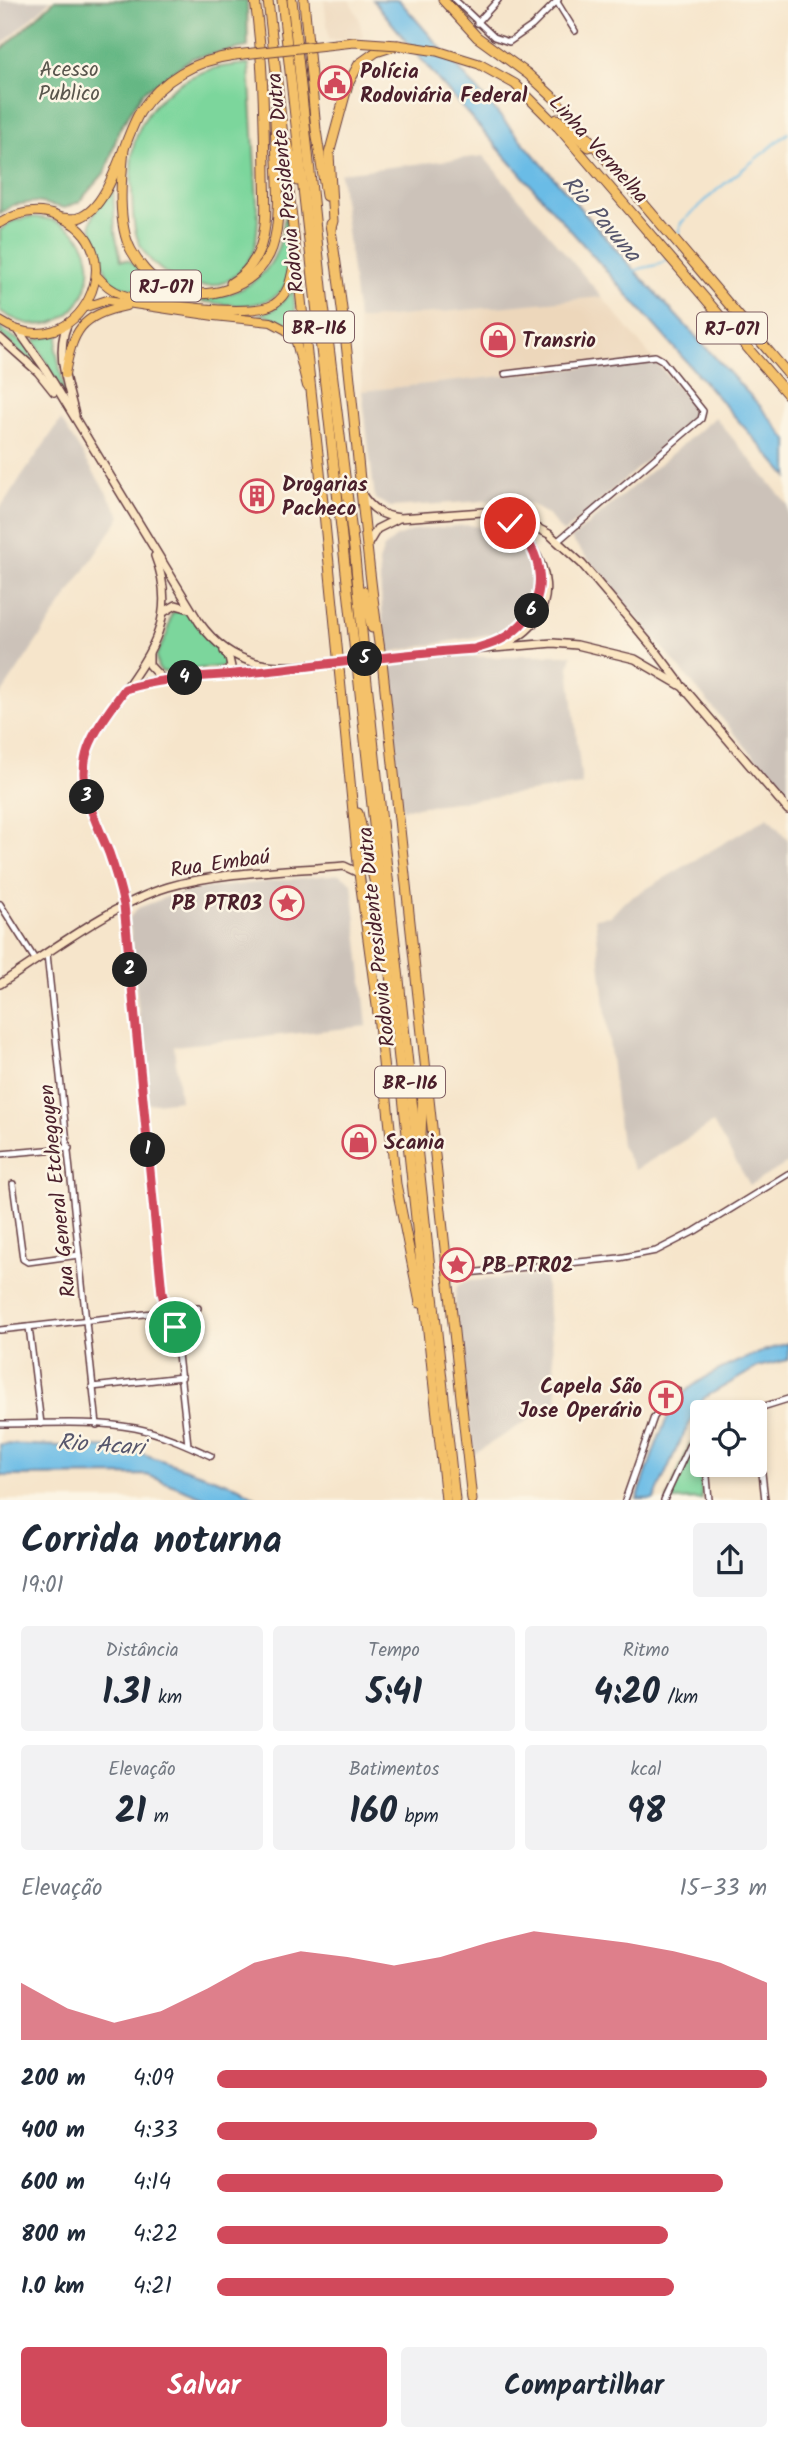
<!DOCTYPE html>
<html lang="pt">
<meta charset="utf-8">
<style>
body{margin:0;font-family:Kalam,sans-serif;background:#f2f2f3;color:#1f2937;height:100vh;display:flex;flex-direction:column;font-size:26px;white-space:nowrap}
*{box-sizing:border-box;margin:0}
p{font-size:23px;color:#747a83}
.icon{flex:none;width:38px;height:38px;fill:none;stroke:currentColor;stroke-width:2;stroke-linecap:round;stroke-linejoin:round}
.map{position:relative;height:1500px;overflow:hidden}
.side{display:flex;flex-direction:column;background:#fff;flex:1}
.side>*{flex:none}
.controls{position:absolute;left:690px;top:1400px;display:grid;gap:14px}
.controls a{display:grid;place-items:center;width:77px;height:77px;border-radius:7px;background:#fff;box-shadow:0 4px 10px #0003;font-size:35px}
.pin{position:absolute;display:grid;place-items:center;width:60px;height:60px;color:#fff;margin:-30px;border:4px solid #fff;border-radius:50%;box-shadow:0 2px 7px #0007}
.km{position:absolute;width:35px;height:35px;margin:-18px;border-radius:50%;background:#222;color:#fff;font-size:19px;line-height:35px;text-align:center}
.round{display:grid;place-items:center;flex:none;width:74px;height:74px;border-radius:7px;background:#f2f2f3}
.overview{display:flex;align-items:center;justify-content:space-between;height:119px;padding:0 21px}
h1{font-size:38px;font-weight:700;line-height:52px}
.figures{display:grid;grid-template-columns:repeat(3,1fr);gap:10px;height:119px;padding:7px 21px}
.figures div{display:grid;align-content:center;border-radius:7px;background:#f2f2f3;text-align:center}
.figures b{font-size:35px;font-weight:700}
.figures small{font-size:19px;font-weight:400}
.figures p{font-size:19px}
.chart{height:196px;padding:14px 21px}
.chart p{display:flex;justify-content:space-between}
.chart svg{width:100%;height:126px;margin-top:7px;fill:#d1495b;opacity:.7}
.button{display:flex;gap:14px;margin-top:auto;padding:14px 21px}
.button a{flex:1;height:80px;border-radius:7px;background:#d1495b;color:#fff;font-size:28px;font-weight:700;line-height:80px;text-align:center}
.button a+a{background:#f2f2f3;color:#1f2937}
ul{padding:0 21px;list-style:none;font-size:23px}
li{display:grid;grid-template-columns:112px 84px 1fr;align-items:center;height:52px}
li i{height:18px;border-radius:9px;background:#d1495b}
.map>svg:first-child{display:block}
.built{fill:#edd7bb}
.industrial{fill:#ccc2b9}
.green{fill:#7cd69c;stroke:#637a64;stroke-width:2}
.forest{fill:#65b784;stroke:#586b58;stroke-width:2}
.water{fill:#6bbce6;stroke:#5a6e88;stroke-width:2}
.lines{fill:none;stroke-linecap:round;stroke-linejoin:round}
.stream{stroke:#6bbce6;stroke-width:2}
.street-casing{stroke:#643d43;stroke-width:8}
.secondary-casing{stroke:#643d43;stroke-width:10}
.primary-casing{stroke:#643d43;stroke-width:10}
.highway-casing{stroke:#643d43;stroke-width:11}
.street{stroke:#fff;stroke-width:5}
.secondary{stroke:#fbe6c3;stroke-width:7}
.primary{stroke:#f4c16a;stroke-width:8}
.highway{stroke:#f4c16a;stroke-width:9}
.secondary-bridge-casing{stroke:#643d43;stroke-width:10;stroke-linecap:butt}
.highway-bridge-casing{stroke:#643d43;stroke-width:11;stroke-linecap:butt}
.secondary-bridge{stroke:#fbe6c3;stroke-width:7}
.highway-bridge{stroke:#f4c16a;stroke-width:9}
.route-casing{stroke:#fff;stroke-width:14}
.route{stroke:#d1495b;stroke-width:9}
.labels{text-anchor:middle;stroke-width:5;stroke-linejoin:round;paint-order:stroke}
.shield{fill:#fcf5e5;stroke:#7f5f63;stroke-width:2}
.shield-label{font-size:19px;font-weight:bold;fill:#4a1f2b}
.park-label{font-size:21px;fill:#59564d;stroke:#fcf5e5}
.poi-label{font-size:21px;font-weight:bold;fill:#4a1f2b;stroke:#fcf5e5;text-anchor:start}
.street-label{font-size:21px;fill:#4a1f2b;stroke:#fcf5e5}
.water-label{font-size:23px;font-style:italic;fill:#56566c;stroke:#fcf5e5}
</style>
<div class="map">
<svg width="788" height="1500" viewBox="0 0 788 1500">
<rect width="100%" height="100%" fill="#fcf5e5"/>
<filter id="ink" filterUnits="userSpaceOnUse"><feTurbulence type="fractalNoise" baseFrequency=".0143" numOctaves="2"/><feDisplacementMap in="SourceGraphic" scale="14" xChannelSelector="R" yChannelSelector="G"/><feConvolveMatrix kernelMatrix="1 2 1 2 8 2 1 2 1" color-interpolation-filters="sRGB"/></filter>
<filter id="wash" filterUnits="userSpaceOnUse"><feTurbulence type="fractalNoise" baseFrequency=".00686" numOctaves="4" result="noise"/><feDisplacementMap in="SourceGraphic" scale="28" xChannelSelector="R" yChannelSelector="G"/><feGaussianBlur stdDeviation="1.57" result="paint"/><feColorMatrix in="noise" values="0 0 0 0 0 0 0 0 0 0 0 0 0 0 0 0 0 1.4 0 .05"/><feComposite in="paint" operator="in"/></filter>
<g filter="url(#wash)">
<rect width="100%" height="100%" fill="#f6e5cb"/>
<g class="built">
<path d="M324 0H349L359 18 363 38 329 40Z"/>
<path d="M602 297 654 360 362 391 358 320Z"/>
</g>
<g class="industrial">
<path d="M0 0H51L0 46Z"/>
<path d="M483 156 602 297 358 320 340 173Z"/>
<path d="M654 360 700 414 563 533 550 517 532 505 500 500 391 507 375 499 362 391Z"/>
<path d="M715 417 788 505V797L571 539Z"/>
<path d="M61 420 121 516 0 696V508Z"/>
<path d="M469 525 503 532 522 548 528 557 533 568V580L528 599 520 613 498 633 385 653 379 563 383 549 396 537 416 530Z"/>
<path d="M522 655H572L569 667 582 785 402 809 387 673 399 661 439 656 510 657Z"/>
<path d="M768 817 788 840V1163L750 1185 713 1123 635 1170 621 1145 595 918 611 916 624 902Z"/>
<path d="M340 874 352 883 367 1026 174 1046 180 1100 148 1104 130 926 129 919 133 913 138 908 167 897 199 889Z"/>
<path d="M545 1275 558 1402 473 1454 455 1299 457 1286 467 1281Z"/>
</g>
<g class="green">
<path d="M249 64 258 220C257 235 256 249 248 261 222 303 169 287 145 253 132 236 133 212 132 191 131 177 130 163 133 149 141 109 174 80 212 69 224 66 237 65 249 64Z"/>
<path d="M113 186 115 232 121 260H128C143 269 163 289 178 294 215 307 260 289 276 253 282 240 283 225 286 211 288 234 297 270 282 290 274 300 256 305 244 305 225 306 124 292 112 282 107 279 90 228 91 223 94 209 105 198 113 186Z"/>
<path d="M28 217C135 217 87 370 0 311V230L11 222Z"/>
<path d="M293 290 298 334C286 321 276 318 259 314L275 309Z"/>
<path d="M0 328 27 346 40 370 0 334Z"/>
<path d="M59 334 56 349 66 399 34 340Z"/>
<path d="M180 607H184L228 660V666L162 672 158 668 156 656 167 634 171 615Z"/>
<path d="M690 1443 698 1444 702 1499 667 1500Z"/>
</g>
<path class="forest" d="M55 0H247L248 47 192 58 143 92 119 130 106 171 79 202 65 208 36 202 13 205 0 214V51Z"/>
<g class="water">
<path d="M373 0H399L635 271 760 406 788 441V477L439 81Z"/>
<path d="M788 1343V1360L758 1367 704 1398 681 1439 654 1499H637C649 1468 658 1432 675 1404 692 1376 758 1352 788 1343Z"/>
<path d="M0 1444 126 1448 239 1487 258 1499H208L147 1475 0 1476Z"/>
</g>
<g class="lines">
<g class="stream">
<path d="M677 239 681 223 717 190 788 133"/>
<path d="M634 271C646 265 658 268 667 259"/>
</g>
</g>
</g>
<g filter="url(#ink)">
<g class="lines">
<defs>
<g id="street">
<path d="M455 0 494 37 509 42 532 26 558 0"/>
<path d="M557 2 575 31"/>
<path d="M477 23 498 0"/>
<path d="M505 374 655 356 662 360 703 411 701 419 559 540"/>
<path d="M0 904 36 961"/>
<path d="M124 905 162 1293 167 1312 175 1327 188 1445"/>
<path d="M47 954 97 1425"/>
<path d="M0 1154 69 1148"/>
<path d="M13 1184 23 1259 28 1262 79 1255"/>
<path d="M447 1275 619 1258 656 1251 695 1231 788 1174"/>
<path d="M29 1327 41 1424"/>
<path d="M0 1330 198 1308"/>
<path d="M92 1387 182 1377"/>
<path d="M755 1410 765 1500"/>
<path d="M746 1412 788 1399"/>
<path d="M0 1424C44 1424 92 1420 135 1428 161 1433 187 1445 211 1456"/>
<path d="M706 1465 709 1500"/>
<path d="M625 1500 654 1417 677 1390"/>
<path d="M664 1500 689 1446 702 1429"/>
</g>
<g id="secondary">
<path d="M67 325C55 354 68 385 75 415"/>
<path d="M18 330 44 367 199 622C233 670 276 670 330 663"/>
<path d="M0 338 38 372 54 392"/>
<path d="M361 493C371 509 382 516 400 518L483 512 523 521 549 534 582 564 656 651 680 683"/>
<path d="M502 518C552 551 568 618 502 645"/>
<path d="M368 544 377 529 397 519"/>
<path d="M164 612 176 605 190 609"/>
<path d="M488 645C524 632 543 603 538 565"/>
<path d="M149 654V665L162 679"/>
<path d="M396 656 553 643 577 645 635 659 683 687 788 810"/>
<path d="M223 675 231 667 229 658 224 651"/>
<path d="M125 688 162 679 280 669"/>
<path d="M124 905C121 887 115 870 109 853 98 824 82 798 85 766 86 748 96 732 106 717 142 663 182 625 155 556"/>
<path d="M0 984C50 952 112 904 168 887 224 871 286 871 344 866L359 873"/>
</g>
<g id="primary">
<path d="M0 223C18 212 37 208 57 216 138 246 79 372 0 321"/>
<path d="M96 275C103 283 110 290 121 294 145 304 254 318 274 304 291 293 291 275 295 257"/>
<path d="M86 307 107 300 214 316 271 322 286 330 296 342 307 386"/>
<path d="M65 374C73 331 80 315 126 306"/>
</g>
<g id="highway">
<path d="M268 0 320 472 338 656"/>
<path d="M282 0 355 653"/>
<path d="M292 0 324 306 355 557 364 652"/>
<path d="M304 0 316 130 326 196"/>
<path d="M443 0 477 37 528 74 554 98 788 374"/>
<path d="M557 119 589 147"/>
<path d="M288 144 297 181"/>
<path d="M124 149C121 178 117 224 131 250 138 263 150 278 163 285 201 305 257 290 272 248 285 212 274 149 275 109"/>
<path d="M62 218C67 218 73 220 78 218 111 208 123 139 140 112 162 79 196 60 235 55"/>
<path d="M330 224C353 365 359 509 380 650"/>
<path d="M331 228 333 221 329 154 348 84 359 64 376 52 398 45 437 51 479 64 515 84 558 127 788 395"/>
<path d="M231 283C246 274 258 259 262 241 268 220 265 194 265 172 264 115 263 57 255 0"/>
<path d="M363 591 372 628"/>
<path d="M382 661 472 1500"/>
<path d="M365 664 455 1500"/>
<path d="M357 665 446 1500"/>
<path d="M339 668 359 873 377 1006 396 1184 420 1303"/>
<path d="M358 813 375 884"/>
<path d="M421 1136 423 1087"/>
</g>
</defs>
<use href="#street" class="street-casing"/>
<use href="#secondary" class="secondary-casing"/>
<use href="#primary" class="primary-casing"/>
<use href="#highway" class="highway-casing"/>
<use href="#street" class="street"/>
<use href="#secondary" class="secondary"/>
<use href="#primary" class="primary"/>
<use href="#highway" class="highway"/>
<defs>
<path id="secondary-bridge" d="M330 663 396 656"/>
<path id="highway-bridge" d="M235 55 354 42 398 45"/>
</defs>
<use href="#secondary-bridge" class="secondary-bridge-casing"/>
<use href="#highway-bridge" class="highway-bridge-casing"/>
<use href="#secondary-bridge" class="secondary-bridge"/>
<use href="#highway-bridge" class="highway-bridge"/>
</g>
</g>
<g class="lines" filter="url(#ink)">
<defs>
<path id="route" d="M175 1327 167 1311 162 1293 124 905C120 887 115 870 109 853 96 820 75 786 88 749 96 727 112 708 125 689 168 676 212 677 257 672 329 664 401 654 474 649 488 645 502 641 514 631 551 602 546 550 510 523"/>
</defs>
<use href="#route" class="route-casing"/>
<use href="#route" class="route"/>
</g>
<defs>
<symbol id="civic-ring" viewBox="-11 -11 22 22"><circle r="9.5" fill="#fcf5e5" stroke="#d1495b" stroke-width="1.5"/><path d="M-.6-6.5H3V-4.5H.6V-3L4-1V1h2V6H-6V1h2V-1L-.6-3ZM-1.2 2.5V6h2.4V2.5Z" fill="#d1495b"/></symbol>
<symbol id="shop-ring" viewBox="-11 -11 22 22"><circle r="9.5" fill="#fcf5e5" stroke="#d1495b" stroke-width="1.5"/><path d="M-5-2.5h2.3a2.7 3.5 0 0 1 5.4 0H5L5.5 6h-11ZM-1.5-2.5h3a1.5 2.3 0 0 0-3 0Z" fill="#d1495b"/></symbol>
<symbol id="building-ring" viewBox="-11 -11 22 22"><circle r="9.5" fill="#fcf5e5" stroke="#d1495b" stroke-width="1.5"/><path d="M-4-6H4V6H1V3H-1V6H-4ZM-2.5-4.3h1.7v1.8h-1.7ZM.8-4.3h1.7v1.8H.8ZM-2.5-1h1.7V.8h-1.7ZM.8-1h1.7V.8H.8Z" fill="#d1495b"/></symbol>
<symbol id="sight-ring" viewBox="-11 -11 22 22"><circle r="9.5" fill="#fcf5e5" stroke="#d1495b" stroke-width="1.5"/><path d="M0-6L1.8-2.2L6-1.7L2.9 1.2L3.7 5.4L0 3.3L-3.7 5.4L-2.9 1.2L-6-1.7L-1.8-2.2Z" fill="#d1495b"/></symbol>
<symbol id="church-ring" viewBox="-11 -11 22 22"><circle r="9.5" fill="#fcf5e5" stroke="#d1495b" stroke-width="1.5"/><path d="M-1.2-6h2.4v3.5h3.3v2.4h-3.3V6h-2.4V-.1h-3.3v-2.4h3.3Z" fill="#d1495b"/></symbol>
</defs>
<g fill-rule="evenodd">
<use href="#civic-ring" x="316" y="64" width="38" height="38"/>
<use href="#shop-ring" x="479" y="321" width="38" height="38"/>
<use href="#building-ring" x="238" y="477" width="38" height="38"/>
<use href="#sight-ring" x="268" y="884" width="38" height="38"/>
<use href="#shop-ring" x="340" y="1123" width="38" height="38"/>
<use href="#sight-ring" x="438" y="1246" width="38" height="38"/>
<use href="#church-ring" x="647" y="1379" width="38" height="38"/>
</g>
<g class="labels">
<g class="shield">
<rect x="131" y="270.5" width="70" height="31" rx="5"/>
<rect x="284" y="311.5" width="70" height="31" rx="5"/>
<rect x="697" y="312.5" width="70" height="31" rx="5"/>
<rect x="375" y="1066.5" width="70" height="31" rx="5"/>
</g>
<g class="shield-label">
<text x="166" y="293">RJ-071</text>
<text x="319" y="334">BR-116</text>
<text x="732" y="335">RJ-071</text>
<text x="410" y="1089">BR-116</text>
</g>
<g class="park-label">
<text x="69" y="76">Acesso<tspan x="69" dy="24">Publico</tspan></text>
</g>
<g class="poi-label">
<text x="360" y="78">Polícia<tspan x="360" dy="24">Rodoviária Federal</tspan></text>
<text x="522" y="347">Transrio</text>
<text x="282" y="491">Drogarias<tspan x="282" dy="24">Pacheco</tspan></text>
<text x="262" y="910" text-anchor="end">PB PTR03</text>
<text x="384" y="1149">Scania</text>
<text x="482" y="1272">PB PTR02</text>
<text x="642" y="1393" text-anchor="end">Capela São<tspan x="642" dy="24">Jose Operário</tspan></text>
</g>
<g class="street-label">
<text transform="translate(599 149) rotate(48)" y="7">Linha Vermelha</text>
<text transform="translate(285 183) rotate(-96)" y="7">Rodovia Presidente Dutra</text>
<text transform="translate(220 863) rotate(-8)" y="7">Rua Embaú</text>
<text transform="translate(376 937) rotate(-96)" y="7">Rodovia Presidente Dutra</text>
<text transform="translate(57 1191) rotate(-96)" y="7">Rua General Etchegoyen</text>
</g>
<g class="water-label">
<text transform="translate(602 218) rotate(49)" y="8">Rio Pavuna</text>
<text transform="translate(101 1444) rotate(4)" y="8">Rio Acari</text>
</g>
</g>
</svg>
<div class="controls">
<a><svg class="icon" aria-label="locate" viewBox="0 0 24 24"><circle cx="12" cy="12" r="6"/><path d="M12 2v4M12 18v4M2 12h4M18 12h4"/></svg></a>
</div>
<div class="pin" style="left:175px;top:1327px;background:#1e9e55"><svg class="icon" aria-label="arrive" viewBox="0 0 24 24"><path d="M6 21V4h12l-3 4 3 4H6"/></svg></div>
<div class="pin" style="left:510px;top:523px;background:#d93025"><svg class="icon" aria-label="check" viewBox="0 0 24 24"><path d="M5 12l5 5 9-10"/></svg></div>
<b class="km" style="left:148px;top:1150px">1</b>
<b class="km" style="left:130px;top:970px">2</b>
<b class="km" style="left:87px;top:797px">3</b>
<b class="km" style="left:185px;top:678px">4</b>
<b class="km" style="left:365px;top:659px">5</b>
<b class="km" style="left:532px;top:611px">6</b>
</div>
<section class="side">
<div class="overview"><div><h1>Corrida noturna</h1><p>19:01</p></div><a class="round"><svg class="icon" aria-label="share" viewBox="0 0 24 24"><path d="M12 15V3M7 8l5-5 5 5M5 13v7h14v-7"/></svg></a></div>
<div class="figures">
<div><p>Distância</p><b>1.31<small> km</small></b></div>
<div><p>Tempo</p><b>5:41</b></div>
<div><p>Ritmo</p><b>4:20<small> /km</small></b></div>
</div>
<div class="figures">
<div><p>Elevação</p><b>21<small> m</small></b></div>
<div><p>Batimentos</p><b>160<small> bpm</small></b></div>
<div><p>kcal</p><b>98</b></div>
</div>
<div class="chart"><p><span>Elevação</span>15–33 m</p>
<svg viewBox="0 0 160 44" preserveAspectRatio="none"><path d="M0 44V24L10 33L20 38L30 34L40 26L50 17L60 13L70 15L80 18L90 15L100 10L110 6L120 8L130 10L140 13L150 17L160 24V44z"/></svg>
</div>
<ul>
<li><b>200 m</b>4:09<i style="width:100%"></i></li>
<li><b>400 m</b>4:33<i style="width:69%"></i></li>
<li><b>600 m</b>4:14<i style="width:92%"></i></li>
<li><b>800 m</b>4:22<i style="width:82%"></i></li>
<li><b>1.0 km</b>4:21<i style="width:83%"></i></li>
</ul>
<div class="button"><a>Salvar</a><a>Compartilhar</a></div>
</section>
